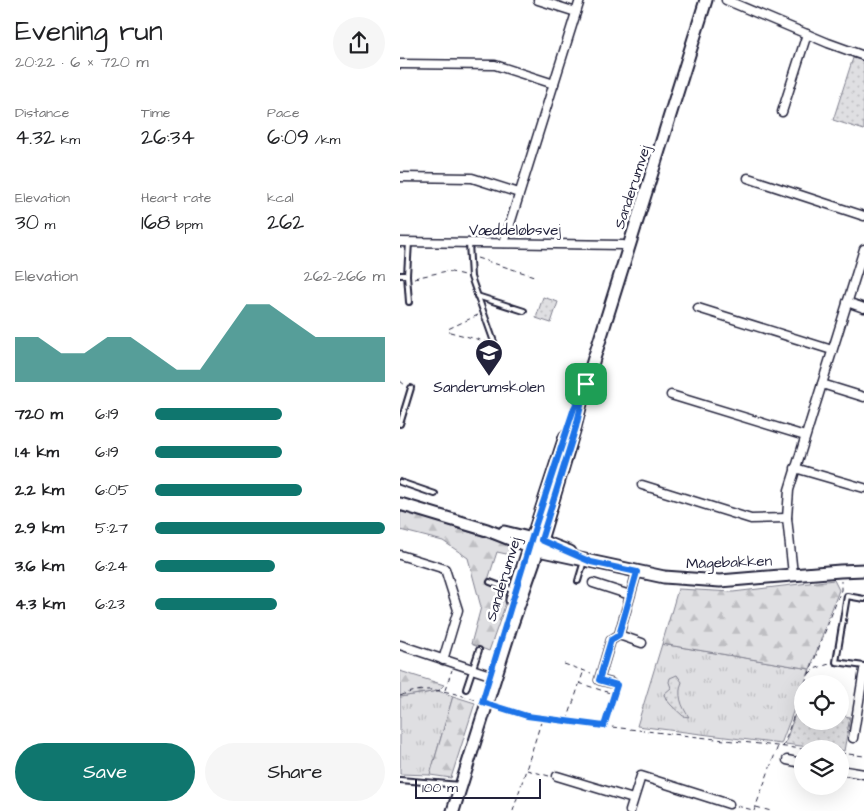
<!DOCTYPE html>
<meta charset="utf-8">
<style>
body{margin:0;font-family:"Architects Daughter",sans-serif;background:#f6f6f6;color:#202124;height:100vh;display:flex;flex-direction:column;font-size:19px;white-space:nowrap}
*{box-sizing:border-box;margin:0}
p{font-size:16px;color:#757577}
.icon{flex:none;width:28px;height:28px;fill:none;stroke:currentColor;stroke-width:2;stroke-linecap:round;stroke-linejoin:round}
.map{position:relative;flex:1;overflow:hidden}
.details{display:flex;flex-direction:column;background:#fff;width:400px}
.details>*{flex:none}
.buttons{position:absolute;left:394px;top:675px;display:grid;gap:10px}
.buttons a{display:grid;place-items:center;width:55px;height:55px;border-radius:50%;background:#fff;box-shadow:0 5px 20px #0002;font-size:25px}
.scale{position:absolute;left:15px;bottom:12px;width:126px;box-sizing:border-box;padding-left:5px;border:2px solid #22223b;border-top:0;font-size:14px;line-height:18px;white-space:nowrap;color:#22223b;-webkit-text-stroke:4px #fff;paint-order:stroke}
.pin{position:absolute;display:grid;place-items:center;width:42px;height:42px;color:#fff;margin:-21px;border-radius:10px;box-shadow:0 2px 8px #0006}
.round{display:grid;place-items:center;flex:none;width:52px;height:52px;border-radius:26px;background:#f6f6f6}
.summary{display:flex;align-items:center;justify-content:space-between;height:85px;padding:0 15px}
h1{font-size:28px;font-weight:600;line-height:38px}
.stats{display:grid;grid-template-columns:repeat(3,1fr);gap:8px;height:85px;padding:5px 15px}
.stats div{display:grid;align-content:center}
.stats b{font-size:21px;font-weight:600}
.stats small{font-size:14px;font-weight:400}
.stats p{font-size:14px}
.chart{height:140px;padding:10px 15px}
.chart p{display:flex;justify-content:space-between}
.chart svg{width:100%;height:90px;margin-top:5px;fill:#0f766e;opacity:.7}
.primary-button{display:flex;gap:10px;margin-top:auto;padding:10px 15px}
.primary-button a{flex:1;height:58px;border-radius:30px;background:#0f766e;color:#fff;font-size:20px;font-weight:600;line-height:58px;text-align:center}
.primary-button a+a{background:#f6f6f6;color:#202124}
ul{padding:0 15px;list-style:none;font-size:16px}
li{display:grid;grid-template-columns:80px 60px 1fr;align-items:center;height:38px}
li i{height:12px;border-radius:6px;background:#0f766e}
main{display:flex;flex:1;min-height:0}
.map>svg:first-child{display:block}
.grass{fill:url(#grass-tufts);stroke:#80808e}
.forest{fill:url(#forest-firs);stroke:#80808e}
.park{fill:url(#park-dots);stroke:#80808e}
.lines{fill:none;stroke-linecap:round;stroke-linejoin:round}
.lane-casing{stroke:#22223b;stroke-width:8}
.street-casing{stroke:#22223b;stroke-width:11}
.secondary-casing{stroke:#22223b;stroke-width:15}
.path{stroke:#22223b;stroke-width:1;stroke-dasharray:5 4;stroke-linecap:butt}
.lane{stroke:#fff;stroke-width:4}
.street{stroke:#fff;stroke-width:8}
.secondary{stroke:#fff;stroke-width:11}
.route-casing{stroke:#fff;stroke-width:10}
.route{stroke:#1a73e8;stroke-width:6}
.labels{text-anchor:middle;stroke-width:5;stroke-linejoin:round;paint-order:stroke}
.street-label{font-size:15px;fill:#22223b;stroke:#fff}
.poi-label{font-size:15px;fill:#22223b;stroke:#fff}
</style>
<main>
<section class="details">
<div class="summary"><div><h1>Evening run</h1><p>20:22 · 6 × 720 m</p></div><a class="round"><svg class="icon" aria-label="share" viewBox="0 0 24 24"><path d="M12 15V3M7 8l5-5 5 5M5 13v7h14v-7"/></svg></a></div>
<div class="stats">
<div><p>Distance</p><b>4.32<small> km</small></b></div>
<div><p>Time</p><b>26:34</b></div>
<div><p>Pace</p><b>6:09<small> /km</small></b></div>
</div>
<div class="stats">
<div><p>Elevation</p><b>30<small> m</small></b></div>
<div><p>Heart rate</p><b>168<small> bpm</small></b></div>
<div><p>kcal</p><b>262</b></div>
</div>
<div class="chart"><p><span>Elevation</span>262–266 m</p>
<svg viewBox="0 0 160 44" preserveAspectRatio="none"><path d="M0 44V22L10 22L20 30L30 30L40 22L50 22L60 30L70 38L80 38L90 22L100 6L110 6L120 14L130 22L140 22L150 22L160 22V44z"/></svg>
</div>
<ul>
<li><b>720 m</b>6:19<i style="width:55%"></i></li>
<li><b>1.4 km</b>6:19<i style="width:55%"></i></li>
<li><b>2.2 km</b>6:05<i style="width:64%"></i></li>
<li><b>2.9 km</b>5:27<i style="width:100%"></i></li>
<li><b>3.6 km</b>6:24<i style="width:52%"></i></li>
<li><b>4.3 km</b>6:23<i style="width:53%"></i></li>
</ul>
<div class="primary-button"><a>Save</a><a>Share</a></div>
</section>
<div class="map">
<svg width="464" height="811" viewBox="0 0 464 811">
<defs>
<pattern id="grass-tufts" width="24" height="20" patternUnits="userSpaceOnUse" patternTransform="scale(1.25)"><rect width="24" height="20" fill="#dfdfe2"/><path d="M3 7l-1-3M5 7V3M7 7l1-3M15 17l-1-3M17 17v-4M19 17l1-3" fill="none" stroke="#bfbfc3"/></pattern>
<pattern id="forest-firs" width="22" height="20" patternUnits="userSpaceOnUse" patternTransform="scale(1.25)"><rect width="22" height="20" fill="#dfdfe2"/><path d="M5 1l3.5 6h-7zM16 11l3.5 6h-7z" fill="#bfbfc3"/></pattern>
<pattern id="park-dots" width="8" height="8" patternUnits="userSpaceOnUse" patternTransform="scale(1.25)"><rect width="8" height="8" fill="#dfdfe2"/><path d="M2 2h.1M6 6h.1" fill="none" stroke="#bfbfc3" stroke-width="1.8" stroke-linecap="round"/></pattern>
</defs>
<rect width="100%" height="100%" fill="#fff"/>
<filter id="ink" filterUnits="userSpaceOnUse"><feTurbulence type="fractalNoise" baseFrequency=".02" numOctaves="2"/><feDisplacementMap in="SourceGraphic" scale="10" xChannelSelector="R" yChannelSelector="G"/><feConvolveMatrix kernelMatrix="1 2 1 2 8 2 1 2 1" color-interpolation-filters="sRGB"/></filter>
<g filter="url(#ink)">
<g class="grass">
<path d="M262 644 410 669 404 684H402V688L381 744 237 726Z"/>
<path d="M38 691 53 696 30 775 0 774V697Z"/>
</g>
<g class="forest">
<path d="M0 512 13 514 113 546 116 550 111 555 97 552 87 583 110 592 89 651 71 644 81 607 68 558 43 541 0 530Z"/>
<path d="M434 580 439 590 410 669 262 644 278 589 333 592Z"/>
<path d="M0 671 44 685 38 691 0 697Z"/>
<path d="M53 696 75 703 51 778 30 775Z"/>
</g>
<g class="park">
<path d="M453 58 464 61V130L433 120Z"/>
<path d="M143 297 158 302 151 323 136 318Z"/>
<path d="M277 675 282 682C277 694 281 706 289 717L283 716 271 705 266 699 264 694 271 688 269 682 270 678Z"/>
<path d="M397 708 402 709V721H440V715L450 717 444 751 440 750V749H425L385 744Z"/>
</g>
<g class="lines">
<defs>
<g id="lane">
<path d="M69 243 71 277 94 342"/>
<path d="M0 275H7L9 302"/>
<path d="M7 275 9 242"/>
<path d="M77 296 124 311"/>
<path d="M0 424 11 388"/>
<path d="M0 482 35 494"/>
<path d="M178 581 184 561"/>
<path d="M90 582 114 591"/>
<path d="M104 587 108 574"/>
<path d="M464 599 447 596 436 662 464 666"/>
<path d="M66 689 79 650"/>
<path d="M0 780 60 785"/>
</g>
<g id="street">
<path d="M138 0 176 12"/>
<path d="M326 0 428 43 464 56"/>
<path d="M0 64 95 65 154 84"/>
<path d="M382 112 407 34"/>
<path d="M0 177 72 178 119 193"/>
<path d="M348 178 464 216"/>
<path d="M0 242 223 245 229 247"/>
<path d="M104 243 180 0"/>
<path d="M447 302 464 308"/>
<path d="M298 308 432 350"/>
<path d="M422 384 464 397"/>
<path d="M271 395 405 436"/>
<path d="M395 468 464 488"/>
<path d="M242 485 351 519 387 518"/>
<path d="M0 555 45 569 58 610 43 660"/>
<path d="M393 574 387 518 389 490 464 249"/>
<path d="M193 583 230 595"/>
<path d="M219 635 242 643"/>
<path d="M0 645 90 675"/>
<path d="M211 683 199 680 211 640 219 635 237 572"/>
<path d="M453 738 464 670"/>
<path d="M387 760 402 763"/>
<path d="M440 770 464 774"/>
<path d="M157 776 233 799"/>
<path d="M230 811 241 776 329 804"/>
</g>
<g id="secondary">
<path d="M0 504 87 530 138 550 264 577 320 581 440 571 464 570"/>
<path d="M104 532 141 541 170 552"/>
<path d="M112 600 165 437"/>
<path d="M53 811 111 627 138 550 175 427 186 384 306 0"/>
</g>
</defs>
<use href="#lane" class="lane-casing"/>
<use href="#street" class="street-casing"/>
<use href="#secondary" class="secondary-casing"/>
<g class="path">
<path d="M77 258 134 276"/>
<path d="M14 278 47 271 64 275"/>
<path d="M78 315 48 329 50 332 88 342"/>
<path d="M0 381 5 385"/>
<path d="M164 664 191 673"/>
<path d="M409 674 414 669 429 664"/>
<path d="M179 683 213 694"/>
<path d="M405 684 441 590V581"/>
<path d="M411 684 417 681"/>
<path d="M45 690 52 670"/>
<path d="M0 696C28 684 49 692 77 700"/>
<path d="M97 707 127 716 142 719 403 749"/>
<path d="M167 721 184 670"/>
<path d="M205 725 215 691"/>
<path d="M383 747 402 691"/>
<path d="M440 753 464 756"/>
<path d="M127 770 149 776"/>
<path d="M337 806 353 810"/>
<path d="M356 807 371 811"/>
<path d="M113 811 142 719"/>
<path d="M354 811 378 746"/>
</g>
<use href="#lane" class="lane"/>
<use href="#street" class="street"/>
<use href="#secondary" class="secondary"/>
</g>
</g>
<g class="lines" filter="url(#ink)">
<defs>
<path id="route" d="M186 384 176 427 141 540 191 562 237 572 219 635 211 640 199 680 217 685 204 726 127 716 82 702 135 527 174 408Z"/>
</defs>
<use href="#route" class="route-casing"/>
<use href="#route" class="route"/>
</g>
<defs>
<symbol id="school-pin" viewBox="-11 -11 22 30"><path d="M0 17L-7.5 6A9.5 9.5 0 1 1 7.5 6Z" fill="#22223b" stroke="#fff"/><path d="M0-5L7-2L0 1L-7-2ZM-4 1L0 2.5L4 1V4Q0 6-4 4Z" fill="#fff"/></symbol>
</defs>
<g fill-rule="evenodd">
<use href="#school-pin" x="73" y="337" width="32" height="43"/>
</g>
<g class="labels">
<g class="street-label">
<text transform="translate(232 187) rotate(-72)" y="5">Sanderumvej</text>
<text x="115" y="235">Væddeløbsvej</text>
<text transform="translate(329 562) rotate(-2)" y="5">Mågebakken</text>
<text transform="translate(103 579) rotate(-73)" y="5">Sanderumvej</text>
</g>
<g class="poi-label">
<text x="89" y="392">Sanderumskolen</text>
</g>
</g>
</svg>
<div class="buttons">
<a><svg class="icon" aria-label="locate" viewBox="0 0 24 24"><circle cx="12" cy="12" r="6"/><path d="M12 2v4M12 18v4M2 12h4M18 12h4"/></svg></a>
<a><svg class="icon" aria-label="layers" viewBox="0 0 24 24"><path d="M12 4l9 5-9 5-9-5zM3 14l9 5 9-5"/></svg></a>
</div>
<div class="scale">100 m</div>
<div class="pin" style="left:186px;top:384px;background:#1e9e55"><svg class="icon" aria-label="arrive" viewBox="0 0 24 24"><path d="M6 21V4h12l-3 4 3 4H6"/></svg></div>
</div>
</main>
